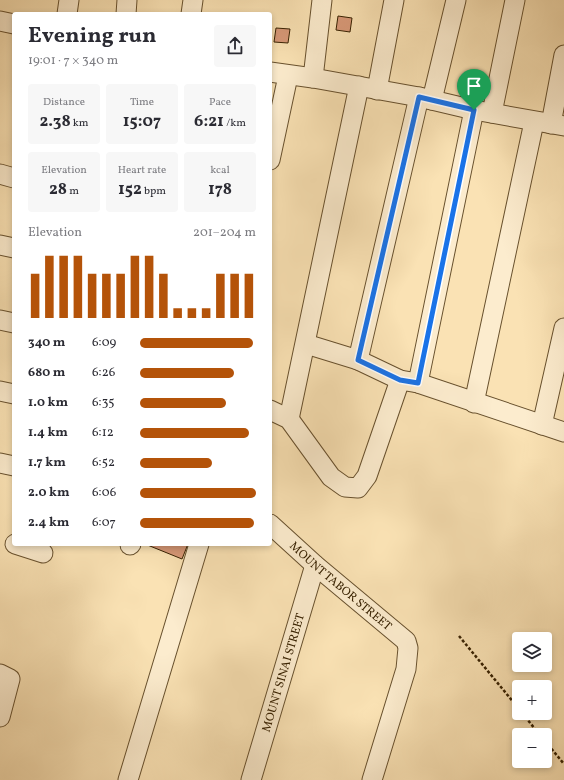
<!DOCTYPE html>
<meta charset="utf-8">
<style>
body{margin:0;font-family:Vollkorn,serif;background:#f7f7f7;color:#2b2b33;height:100vh;display:flex;flex-direction:column;font-size:15px;white-space:nowrap}
*{box-sizing:border-box;margin:0}
p{font-size:13px;color:#7c7c81}
.icon{flex:none;width:22px;height:22px;fill:none;stroke:currentColor;stroke-width:2;stroke-linecap:round;stroke-linejoin:round}
.map{position:relative;flex:1;overflow:hidden}
.side{position:absolute;left:12px;top:12px;width:260px;height:534px;display:flex;flex-direction:column;background:#fff;border-radius:4px;box-shadow:0 2px 6px #0003}
.side>*{flex:none}
.tools{position:absolute;left:512px;top:632px;display:grid;gap:8px}
.tools a{display:grid;place-items:center;width:40px;height:40px;border-radius:4px;background:#fff;box-shadow:0 2px 6px #0003;font-size:20px}
.pin{position:absolute;display:grid;place-items:center;width:34px;height:34px;color:#fff;margin:-41px -17px;border-radius:50% 50% 50% 0;rotate:-45deg;box-shadow:0 0 4px #0007}
.pin .icon{rotate:45deg}
.round{display:grid;place-items:center;flex:none;width:42px;height:42px;border-radius:4px;background:#f7f7f7}
.summary{display:flex;align-items:center;justify-content:space-between;height:68px;padding:0 16px}
h1{font-size:22px;font-weight:700;line-height:30px}
.figures{display:grid;grid-template-columns:repeat(3,1fr);gap:6px;height:68px;padding:4px 16px}
.figures div{display:grid;align-content:center;border-radius:4px;background:#f7f7f7;text-align:center}
.figures b{font-size:17px;font-weight:700}
.figures small{font-size:11px;font-weight:400}
.figures p{font-size:11px}
.chart{height:112px;padding:8px 16px}
.chart p{display:flex;justify-content:space-between}
.chart svg{width:100%;height:72px;margin-top:4px;stroke:#b45309;stroke-width:6}
ul{padding:0 16px;list-style:none;font-size:13px}
li{display:grid;grid-template-columns:64px 48px 1fr;align-items:center;height:30px}
li i{height:10px;border-radius:5px;background:#b45309}
.map>svg:first-child{display:block}
.building{fill:#d89978;stroke:#372101}
.lines{fill:none;stroke-linecap:round;stroke-linejoin:round}
.minor-casing{stroke:#68512e;stroke-width:21}
.path{stroke:#372101;stroke-width:2.5;stroke-dasharray:3 2;stroke-linecap:butt}
.minor{stroke:#fcecce;stroke-width:19}
.route-casing{stroke:#fff;stroke-width:8}
.route{stroke:#1a73e8;stroke-width:5}
.labels{text-anchor:middle;stroke-width:3;stroke-linejoin:round;paint-order:stroke}
.street-label{font-size:12px;fill:#372101;stroke:#fcecce}
</style>
<div class="map">
<svg width="564" height="780" viewBox="0 0 564 780">
<rect width="100%" height="100%" fill="#fae2b4"/>
<filter id="stains"><feTurbulence type="fractalNoise" baseFrequency=".005" numOctaves="4"/><feColorMatrix values="0 0 0 0 .2 0 0 0 0 .09 0 0 0 0 .02 0 0 0 .5 -.17"/></filter>
<radialGradient id="worn" r=".72"><stop offset=".6" stop-color="#630" stop-opacity="0"/><stop offset="1" stop-color="#630" stop-opacity=".3"/></radialGradient>
<g class="building">
<path d="M338 16 352 18 350 32 336 30Z"/>
<path d="M276 28 290 29 288 43 274 42Z"/>
<path d="M145 544H188L182 559Z"/>
</g>
<g class="lines">
<defs>
<g id="minor">
<path d="M67 14 69 0"/>
<path d="M126 14 127 0"/>
<path d="M191 14 193 0"/>
<path d="M0 21 14 24"/>
<path d="M270 72 313 78 419 97 474 110 564 126"/>
<path d="M313 78 322 0"/>
<path d="M377 90 394 0"/>
<path d="M432 100 456 0"/>
<path d="M492 113 515 0"/>
<path d="M551 124 564 55"/>
<path d="M270 160 288 76"/>
<path d="M0 174 14 178"/>
<path d="M0 245 14 248"/>
<path d="M0 320 14 323"/>
<path d="M306 344 358 360 400 380 418 383 564 432"/>
<path d="M358 360 419 97"/>
<path d="M418 383 474 110"/>
<path d="M0 391 14 394"/>
<path d="M474 403 534 122"/>
<path d="M270 410 289 419 331 477 345 487 358 488 367 476 400 380"/>
<path d="M289 419 359 86"/>
<path d="M542 425 564 328"/>
<path d="M0 463 14 466"/>
<path id="s1" d="M270 524 315 565 406 641 408 648 406 669 372 780"/>
<path d="M15 544 43 553"/>
<path d="M130 545 131 544"/>
<path d="M0 674 10 679 0 717"/>
<path d="M128 780 199 544"/>
<path id="s2" d="M251 780 315 565"/>
</g>
</defs>
<use href="#minor" class="minor-casing"/>
<g class="path">
<path d="M459 636 519 709"/>
<path d="M522 713 540 735"/>
<path d="M545 741 564 764"/>
</g>
<use href="#minor" class="minor"/>
</g>
<g class="lines">
<defs>
<path id="route" d="M419 97 474 110 418 383 400 380 358 360Z"/>
</defs>
<use href="#route" class="route-casing"/>
<use href="#route" class="route"/>
</g>
<g class="labels">
<g class="street-label">
<text dy="4" stroke="none"><textPath href="#s1" startOffset="94">MOUNT TABOR STREET</textPath></text>
<text dy="4" stroke="none"><textPath href="#s2" startOffset="112">MOUNT SINAI STREET</textPath></text>
</g>
</g>
<rect width="100%" height="100%" filter="url(#stains)"/>
<rect width="100%" height="100%" fill="url(#worn)"/>
</svg>
<div class="tools">
<a><svg class="icon" aria-label="layers" viewBox="0 0 24 24"><path d="M12 4l9 5-9 5-9-5zM3 14l9 5 9-5"/></svg></a>
<a>+</a>
<a>−</a>
</div>
<div class="pin" style="left:474px;top:110px;background:#1e9e55"><svg class="icon" aria-label="arrive" viewBox="0 0 24 24"><path d="M6 21V4h12l-3 4 3 4H6"/></svg></div>
<section class="side">
<div class="summary"><div><h1>Evening run</h1><p>19:01 · 7 × 340 m</p></div><a class="round"><svg class="icon" aria-label="share" viewBox="0 0 24 24"><path d="M12 15V3M7 8l5-5 5 5M5 13v7h14v-7"/></svg></a></div>
<div class="figures">
<div><p>Distance</p><b>2.38<small> km</small></b></div>
<div><p>Time</p><b>15:07</b></div>
<div><p>Pace</p><b>6:21<small> /km</small></b></div>
</div>
<div class="figures">
<div><p>Elevation</p><b>28<small> m</small></b></div>
<div><p>Heart rate</p><b>152<small> bpm</small></b></div>
<div><p>kcal</p><b>178</b></div>
</div>
<div class="chart"><p><span>Elevation</span>201–204 m</p>
<svg viewBox="0 0 160 44" preserveAspectRatio="none"><path d="M5 44V17M15 44V6M25 44V6M35 44V6M45 44V17M55 44V17M65 44V17M75 44V6M85 44V6M95 44V17M105 44V38M115 44V38M125 44V38M135 44V17M145 44V17M155 44V17"/></svg>
</div>
<ul>
<li><b>340 m</b>6:09<i style="width:97%"></i></li>
<li><b>680 m</b>6:26<i style="width:81%"></i></li>
<li><b>1.0 km</b>6:35<i style="width:74%"></i></li>
<li><b>1.4 km</b>6:12<i style="width:94%"></i></li>
<li><b>1.7 km</b>6:52<i style="width:62%"></i></li>
<li><b>2.0 km</b>6:06<i style="width:100%"></i></li>
<li><b>2.4 km</b>6:07<i style="width:98%"></i></li>
</ul>
</section>
</div>
